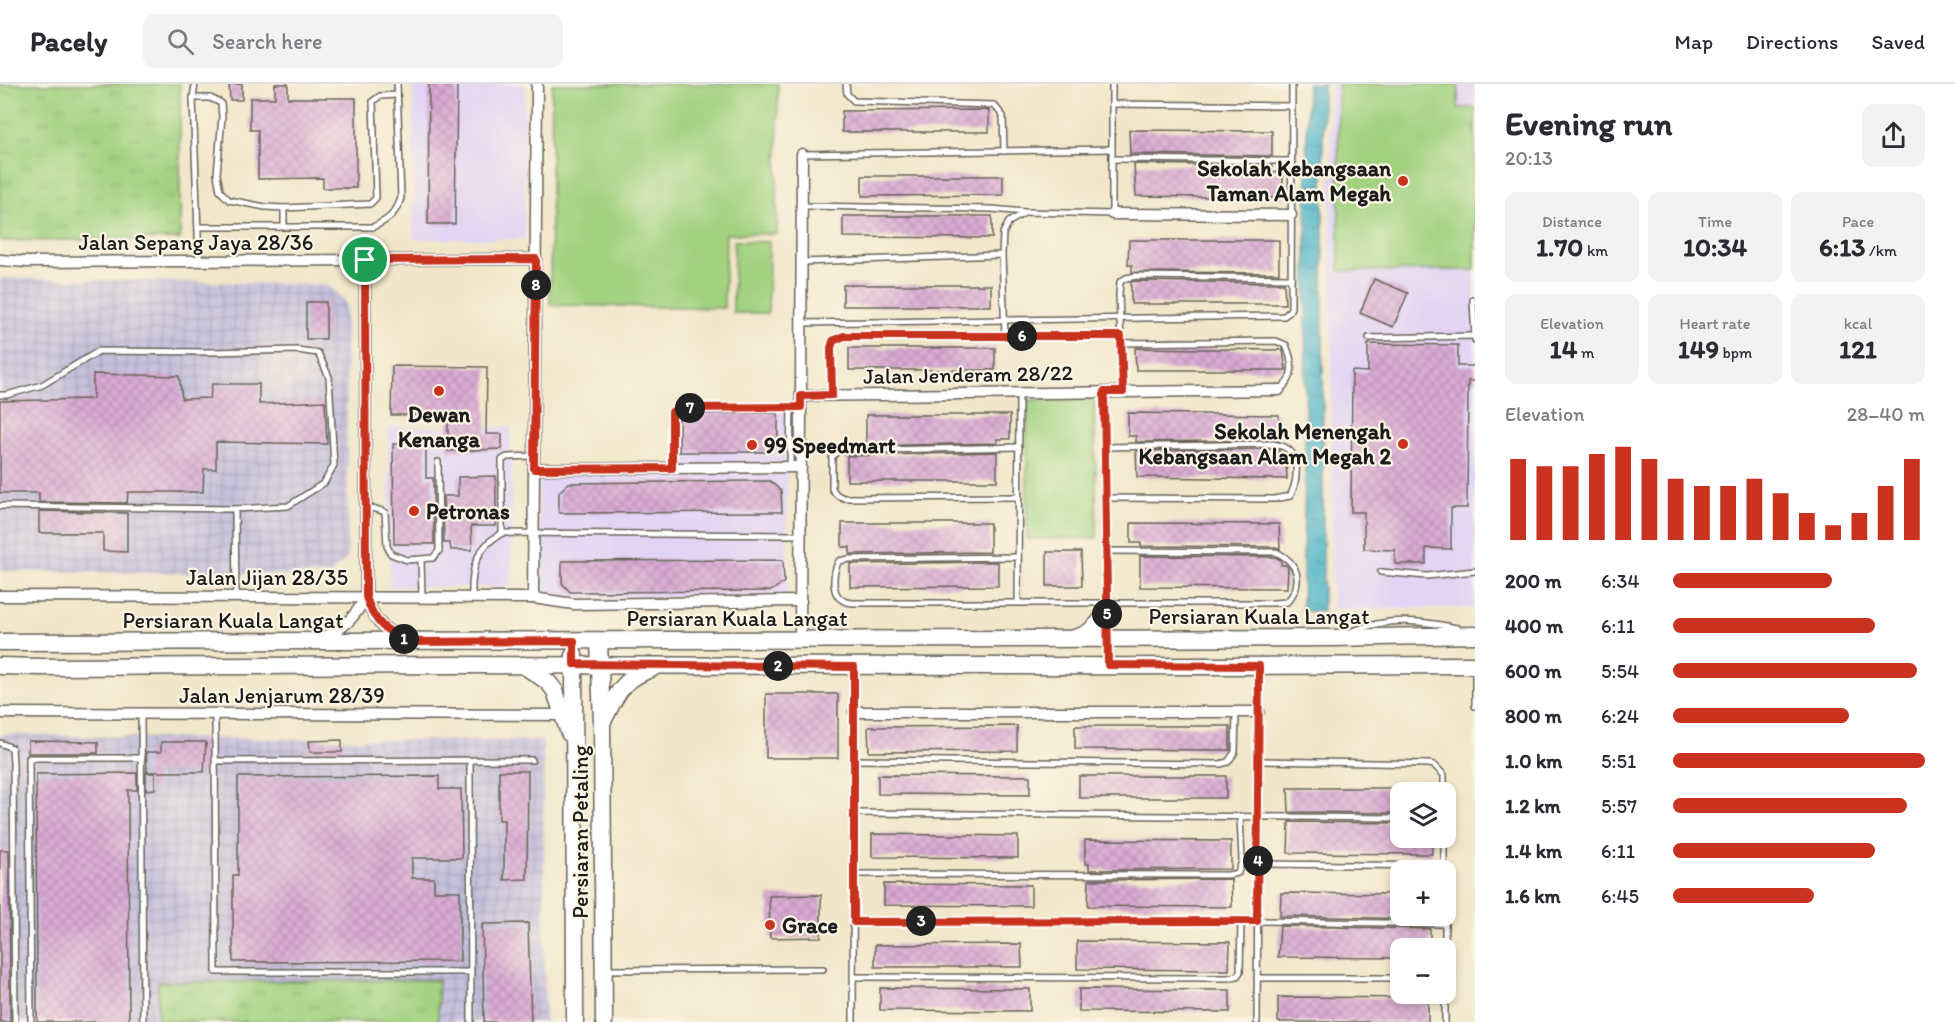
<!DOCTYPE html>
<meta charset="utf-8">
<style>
body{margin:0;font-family:Itim,sans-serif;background:#f2f2f3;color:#2b2b33;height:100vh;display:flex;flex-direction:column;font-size:22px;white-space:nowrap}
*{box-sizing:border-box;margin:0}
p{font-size:20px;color:#7c7c81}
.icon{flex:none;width:33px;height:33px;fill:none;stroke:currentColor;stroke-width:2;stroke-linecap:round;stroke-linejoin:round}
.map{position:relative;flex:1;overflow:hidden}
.panel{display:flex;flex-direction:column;background:#fff;width:480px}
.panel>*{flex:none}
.controls{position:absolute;left:1390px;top:698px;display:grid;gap:12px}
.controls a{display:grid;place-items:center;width:66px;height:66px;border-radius:12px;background:#fff;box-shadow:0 3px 9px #0003;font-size:30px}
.pin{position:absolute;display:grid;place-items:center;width:51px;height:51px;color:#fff;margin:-26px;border:3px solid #fff;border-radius:50%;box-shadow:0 2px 6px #0007}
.km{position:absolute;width:30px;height:30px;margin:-15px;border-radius:50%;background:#222;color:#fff;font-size:16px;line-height:30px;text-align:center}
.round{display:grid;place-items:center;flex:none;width:63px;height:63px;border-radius:12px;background:#f2f2f3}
.overview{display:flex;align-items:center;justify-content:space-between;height:102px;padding:0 30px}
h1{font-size:33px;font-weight:800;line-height:45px}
.metrics{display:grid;grid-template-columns:repeat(3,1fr);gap:9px;height:102px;padding:6px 30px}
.metrics div{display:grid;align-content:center;border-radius:12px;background:#f2f2f3;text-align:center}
.metrics b{font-size:26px;font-weight:800}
.metrics small{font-size:16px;font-weight:400}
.metrics p{font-size:16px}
.chart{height:168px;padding:12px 30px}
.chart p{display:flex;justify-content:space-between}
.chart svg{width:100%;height:108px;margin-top:6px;stroke:#c8321e;stroke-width:6}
ul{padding:0 30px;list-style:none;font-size:20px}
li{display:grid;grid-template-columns:96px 72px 1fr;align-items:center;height:45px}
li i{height:15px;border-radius:8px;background:#c8321e}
header{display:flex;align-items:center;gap:36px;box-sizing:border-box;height:84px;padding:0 30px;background:#fff;border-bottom:2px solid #e1e1e2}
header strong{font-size:28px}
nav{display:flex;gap:33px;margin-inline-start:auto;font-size:21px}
.search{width:420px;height:54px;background:#f2f2f3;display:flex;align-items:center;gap:15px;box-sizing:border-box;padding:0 21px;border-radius:12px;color:#7c7c81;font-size:22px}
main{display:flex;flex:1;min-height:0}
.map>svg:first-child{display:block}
.built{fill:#e1d4f4}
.industrial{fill:url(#industrial-grid)}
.grass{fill:url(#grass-tufts);stroke:#5f774e;stroke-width:1.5}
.park{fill:#a2d280;stroke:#5f774e;stroke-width:1.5}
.water{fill:url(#water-ripples);stroke:#326772;stroke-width:1.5}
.building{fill:url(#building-cross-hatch)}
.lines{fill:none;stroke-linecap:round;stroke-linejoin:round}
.service-casing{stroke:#676359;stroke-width:8}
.minor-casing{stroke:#676359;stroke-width:13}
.primary-casing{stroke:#676359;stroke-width:19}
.service{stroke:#fff;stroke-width:5}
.minor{stroke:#fff;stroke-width:10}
.primary{stroke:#fff;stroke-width:16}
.route-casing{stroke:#fff;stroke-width:12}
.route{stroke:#c8321e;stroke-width:8}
.poi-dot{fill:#c8321e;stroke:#fcf5e5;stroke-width:2}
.labels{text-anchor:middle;stroke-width:4.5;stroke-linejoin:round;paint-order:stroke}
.poi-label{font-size:22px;font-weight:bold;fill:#1c1c1c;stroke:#fcf5e5;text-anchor:start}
.street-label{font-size:22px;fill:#1c1c1c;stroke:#fcf5e5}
</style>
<header>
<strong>Pacely</strong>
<div class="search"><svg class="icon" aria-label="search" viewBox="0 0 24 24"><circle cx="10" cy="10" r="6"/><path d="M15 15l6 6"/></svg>Search here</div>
<nav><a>Map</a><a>Directions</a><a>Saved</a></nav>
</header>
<main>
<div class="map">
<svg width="1475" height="938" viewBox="0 0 1475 938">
<defs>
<pattern id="industrial-grid" width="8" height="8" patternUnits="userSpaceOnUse" patternTransform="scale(1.5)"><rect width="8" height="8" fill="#c5c0db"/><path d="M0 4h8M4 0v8" fill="none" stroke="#a9a4bb"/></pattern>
<pattern id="grass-tufts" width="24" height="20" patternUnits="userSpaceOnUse" patternTransform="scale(1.5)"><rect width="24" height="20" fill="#a2d280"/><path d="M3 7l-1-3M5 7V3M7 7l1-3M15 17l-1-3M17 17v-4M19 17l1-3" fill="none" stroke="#8bb46e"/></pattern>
<pattern id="water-ripples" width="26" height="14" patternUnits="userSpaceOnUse" patternTransform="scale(1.5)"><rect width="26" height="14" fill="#49b2c7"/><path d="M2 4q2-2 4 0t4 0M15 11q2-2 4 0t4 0" fill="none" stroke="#3c90a1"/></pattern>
<pattern id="building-cross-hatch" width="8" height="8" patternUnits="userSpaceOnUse" patternTransform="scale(1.5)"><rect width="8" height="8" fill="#daaad3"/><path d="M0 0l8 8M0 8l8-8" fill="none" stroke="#ba92b5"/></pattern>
</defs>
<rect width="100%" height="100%" fill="#fcf5e5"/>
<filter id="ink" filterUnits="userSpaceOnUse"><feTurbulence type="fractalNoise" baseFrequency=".0167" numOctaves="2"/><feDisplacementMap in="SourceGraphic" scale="12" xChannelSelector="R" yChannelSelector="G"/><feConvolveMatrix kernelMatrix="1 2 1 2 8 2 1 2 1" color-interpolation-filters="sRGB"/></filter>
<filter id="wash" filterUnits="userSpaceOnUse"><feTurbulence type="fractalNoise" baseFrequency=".008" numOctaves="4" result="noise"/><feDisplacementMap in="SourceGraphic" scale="24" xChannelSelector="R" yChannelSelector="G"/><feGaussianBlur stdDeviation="1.35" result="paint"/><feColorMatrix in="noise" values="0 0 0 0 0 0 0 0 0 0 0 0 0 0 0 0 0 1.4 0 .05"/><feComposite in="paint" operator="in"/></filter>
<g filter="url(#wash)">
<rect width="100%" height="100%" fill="#f1e6c9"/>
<g class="built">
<rect x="413" y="0" width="112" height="155"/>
<path d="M1330 0H1475V524L1332 525Z"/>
<path d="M685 326H787V512L573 514 538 509 539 390 675 388V334L677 328Z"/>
<path d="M388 343H511L512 503H390Z"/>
</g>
<g class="industrial">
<path d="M0 194 328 201 346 219 348 473 329 491 0 487Z"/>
<path d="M0 650 156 654 543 657 545 938H438L437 896 159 898 158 938H0Z"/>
</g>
<g class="grass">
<path d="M0 0H180V155L0 157Z"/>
<path d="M438 896V938H158V898Z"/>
</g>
<g class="park">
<path d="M552 0H778L777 150H726L724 224 550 221Z"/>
<path d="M1338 0H1458V24H1475V186L1339 187Z"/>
<path d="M734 157 769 158 768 229H733Z"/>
<path d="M1094 316 1097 454 1027 455V316Z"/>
</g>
<path class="water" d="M1307 0H1323V528L1302 527 1305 381Z"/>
<g id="blocks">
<g class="building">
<path d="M229 0H242V16H230Z"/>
<path d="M275 0H288V14H356V104H323V94L258 95V46H250V14H275Z"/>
<path d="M429 0H457L455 140H428Z"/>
<path d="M989 26V48H842V27Z"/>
<path d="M1129 46 1272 47V72L1130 70Z"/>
<path d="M1134 80 1272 82V88H1283V114L1136 112Z"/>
<path d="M862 92H1003V111L862 112Z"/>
<path d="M843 132H992V154L843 153Z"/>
<path d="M1129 156H1279V189L1132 188V181H1128Z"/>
<path d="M1374 195 1408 209 1393 243 1360 229Z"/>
<path d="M1136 197 1284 199 1285 220H1131V198Z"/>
<rect x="843" y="201" width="148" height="21"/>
<rect x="306" y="218" width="20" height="37"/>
<path d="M1368 260 1458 261V282H1475V297H1468L1467 424H1451V465L1426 464V480H1395V466L1364 465V428H1351L1352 287 1368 288Z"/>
<rect x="849" y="264" width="146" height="22"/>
<path d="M1135 264 1283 266 1286 286H1136Z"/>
<path d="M392 282 487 283 486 350H502V365L448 367V331H391Z"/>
<path d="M93 290 179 292 182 315 210 314 212 300H259V320L325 317 327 360 216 358V385H204L203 408H128L127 419 39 418V409H0V317L93 315Z"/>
<path d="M778 329V361L769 368H679V330Z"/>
<path d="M1128 329 1279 331V356L1136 358V352H1128Z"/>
<path d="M866 331H1010V355H997V359L866 362Z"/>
<path d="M426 359V394H433L434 460H394L393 360Z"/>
<path d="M1272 365 1279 366V371H1286L1287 395 1137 393 1136 367Z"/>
<path d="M997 368V397H847V372Z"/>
<path d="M496 392V442H471L472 466H451L450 459H444L443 412H458V393Z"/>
<path d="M757 397H770L781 407 782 428 559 429V408L569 399Z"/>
<path d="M39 427 127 429V468L103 467V449H39Z"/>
<path d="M842 439H990V468L850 470V463H842Z"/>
<path d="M1131 439 1279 440 1280 465 1276 463 1141 462V459H1131Z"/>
<path d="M1047 468H1081L1082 502H1047Z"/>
<path d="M1140 472 1275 473 1281 476V481H1286L1288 484 1287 504 1140 503Z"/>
<path d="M783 476 784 498 771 507 570 508 562 499V477Z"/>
<path d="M990 478H998V502L850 503V480Z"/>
<rect x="766" y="610" width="72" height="64"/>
<path d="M1017 642V667L869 668 868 643Z"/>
<path d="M1075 642H1230V666L1075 665Z"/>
<path d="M342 656V668H310L309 657Z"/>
<path d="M28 657 98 658V669H28Z"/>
<path d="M161 658H206L204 688H147L146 668H161Z"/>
<path d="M499 687H528L527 795 504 796V736H499Z"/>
<path d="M137 689V706H128L129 938H37L36 690Z"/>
<path d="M146 689H155V705L146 706Z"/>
<path d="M878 691 1030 692V711L878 710Z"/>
<path d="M439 692V705H461L462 774H412V794H434V807H460V877L233 878V791H238V693Z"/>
<rect x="1079" y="692" width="147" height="22"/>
<path d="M1288 704H1401V729L1289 728Z"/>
<path d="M1289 738 1401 739V753H1432V770L1288 769Z"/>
<path d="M872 750 1018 752V774L872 773Z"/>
<path d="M1085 756 1231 757V785L1089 786V780H1085Z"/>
<path d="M0 766H9L10 938H0Z"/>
<path d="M1231 795 1232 823 1088 822 1089 796Z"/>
<path d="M884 800 1031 801V822L884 821Z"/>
<path d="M1281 809 1401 810V831H1431L1430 835 1280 832Z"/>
<path d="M821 811V853L770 854 769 812Z"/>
<path d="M528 839 531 938H484L482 840Z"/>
<path d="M1280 842 1430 845V864H1401V874L1278 873Z"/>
<path d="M1077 857 1230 858 1229 886 1077 885Z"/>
<path d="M1021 860 1022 883H875V861Z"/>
<path d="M880 904 1030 905V927L880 926Z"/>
<path d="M1079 905 1230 906V928L1079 927Z"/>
<path d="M1278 913 1428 914V938H1278Z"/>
</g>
</g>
</g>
<g filter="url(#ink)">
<use href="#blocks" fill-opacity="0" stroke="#676359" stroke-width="1.5"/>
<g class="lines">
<defs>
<g id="service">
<path d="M195 0 193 14 199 177"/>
<path d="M846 0 847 10 854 17 994 21 1003 32 1004 67"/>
<path d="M193 14H210L221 19 222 33 217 90 220 107 229 116 265 123 284 124 370 120 376 114 373 17 380 12 397 11"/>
<path d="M1112 20 1291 22"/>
<path d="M802 70 1112 65"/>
<path d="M1112 75 1291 77"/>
<path d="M803 122 992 125 1024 128"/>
<path d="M284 124V143"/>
<path d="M198 143H373C388 136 396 130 401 114L397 0"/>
<path d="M802 178 1002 171"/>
<path d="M1473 216 1475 256"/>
<path d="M802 239 1284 232 1288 229 1291 224 1292 0"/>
<path d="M1005 252 1002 171 1003 149 1009 138 1026 128 1112 130V0"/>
<path d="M1369 254 1475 252"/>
<path d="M1121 259 1276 257 1286 261C1293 278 1296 295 1279 306"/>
<path d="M1104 308 1107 519"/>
<path d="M1123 308 1119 210 1120 198 1126 194 1136 192 1291 194"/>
<path d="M0 311H7L42 301 99 267 209 268 297 266 318 269 329 293 334 381 324 399 288 422 235 425 236 513"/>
<path d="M832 311 831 264 833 257 844 252H1121"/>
<path d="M1105 363 1272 360C1276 361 1282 361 1286 364 1301 372 1297 400 1290 412L1274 415 1105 414"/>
<path d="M790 383 791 323"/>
<path d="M672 384 671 333 672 328 676 325 801 323"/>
<path d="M1018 413 844 414 837 411 832 405V373L838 367 1019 363"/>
<path d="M0 422 235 425"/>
<path d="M365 424 376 425 385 428 387 462 391 470 407 476 433 474 439 467 438 378"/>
<path d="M502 449V376L507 373 534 372"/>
<path d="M1018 473 849 475 839 477C833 487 830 511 844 517 847 519 850 518 853 519H1273L1287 518C1304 499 1299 479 1276 468L1106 467"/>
<path d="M421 476 422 513"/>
<path d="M1381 488 1427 492 1475 487"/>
<path d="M472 514C471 485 475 464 502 449L801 451"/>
<path d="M1018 518 1019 309"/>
<path d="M1107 534 1108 579"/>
<path d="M1352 547C1390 533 1418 536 1457 544"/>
<path d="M1475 582V622"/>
<path d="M141 630 143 938"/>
<path d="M215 630 216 888H471"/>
<path d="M0 659 12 664 13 679 15 938"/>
<path d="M853 676 1220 680 1228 678 1235 668 1236 628"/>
<path d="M215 677 532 676"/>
<path d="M470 677 471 938"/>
<path d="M1259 677 1428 680 1434 681 1444 691V708"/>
<path d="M853 729 1401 734"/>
<path d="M1444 753V786"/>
<path d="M1258 780 1444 782"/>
<path d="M854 790 1228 791 1238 789 1242 777 1240 732"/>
<path d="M1445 831V864"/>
<path d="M854 838 1257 837 1445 840"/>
<path d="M605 886 823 885"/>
<path d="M853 893 1228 894 1237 892 1240 888 1241 837"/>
<path d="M1257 894H1401"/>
<path d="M1445 909V938"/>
<path d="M31 938 29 674H142"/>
<path d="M853 938 854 586"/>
<path d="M1257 938 1259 586"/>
</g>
<g id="minor">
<path d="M1112 130 1291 131"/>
<path d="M0 176 27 178 536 175"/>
<path d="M365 176 366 513C373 534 382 546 403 554"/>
<path d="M801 312 1279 306"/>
<path d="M534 385 801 383"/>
<path d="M0 512 533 514 574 520 801 517"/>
<path d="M533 514 537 0"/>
<path d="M321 554C344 545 354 534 366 513"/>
<path d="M800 556 802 70"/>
<path d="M854 628H1259"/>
<path d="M0 629 563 631"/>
</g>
<g id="primary">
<path d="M1074 554C1090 551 1099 540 1107 527"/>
<path d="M599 557 602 639 604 938"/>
<path d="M0 558 1333 554 1475 551"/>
<path d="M574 570 575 938"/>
<path d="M523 581 548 598 555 607 569 649"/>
<path d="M0 582 41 583C519 578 997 585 1475 581"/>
<path d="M603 637C618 608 621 596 653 584"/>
</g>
</defs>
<use href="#service" class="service-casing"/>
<use href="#minor" class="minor-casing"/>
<use href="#primary" class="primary-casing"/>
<use href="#service" class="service"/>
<use href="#minor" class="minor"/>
<use href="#primary" class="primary"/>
</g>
</g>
<g class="lines" filter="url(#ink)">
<defs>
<path id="route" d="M536 175 534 385 672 384V328L676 325 685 324 801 323V312L832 311 831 264 833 257 844 252H1121L1123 308H1104L1108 581 1259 582 1257 837 854 838V583L574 580V557L411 558C385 547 375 540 366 513L365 176Z"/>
</defs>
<use href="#route" class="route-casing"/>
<use href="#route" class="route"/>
</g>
<g class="poi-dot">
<circle cx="1403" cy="97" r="6"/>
<circle cx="439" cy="307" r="6"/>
<circle cx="1403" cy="360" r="6"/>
<circle cx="752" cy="361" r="6"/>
<circle cx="414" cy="427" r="6"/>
<circle cx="770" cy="841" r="6"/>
</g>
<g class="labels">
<g class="poi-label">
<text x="1391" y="92" text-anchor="end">Sekolah Kebangsaan<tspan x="1391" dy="25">Taman Alam Megah</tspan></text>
<text x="439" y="338" text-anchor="middle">Dewan<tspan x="439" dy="25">Kenanga</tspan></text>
<text x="1391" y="355" text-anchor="end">Sekolah Menengah<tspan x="1391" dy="25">Kebangsaan Alam Megah 2</tspan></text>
<text x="764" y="369">99 Speedmart</text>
<text x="426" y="435">Petronas</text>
<text x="782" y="849">Grace</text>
</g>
<g class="street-label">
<text x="196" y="166">Jalan Sepang Jaya 28/36</text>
<text transform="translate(968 290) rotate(-1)" y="8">Jalan Jenderam 28/22</text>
<text x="267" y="501">Jalan Jijan 28/35</text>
<text x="1259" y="540">Persiaran Kuala Langat</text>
<text x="737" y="542">Persiaran Kuala Langat</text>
<text x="233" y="544">Persiaran Kuala Langat</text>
<text x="282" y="619">Jalan Jenjarum 28/39</text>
<text transform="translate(580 748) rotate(-90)" y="8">Persiaran Petaling</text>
</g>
</g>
</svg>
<div class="controls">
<a><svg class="icon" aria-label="layers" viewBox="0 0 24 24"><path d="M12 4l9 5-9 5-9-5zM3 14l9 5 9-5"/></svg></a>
<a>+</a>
<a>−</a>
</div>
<div class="pin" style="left:365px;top:176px;background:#1e9e55"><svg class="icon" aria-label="arrive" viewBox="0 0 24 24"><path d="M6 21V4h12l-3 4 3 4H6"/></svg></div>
<b class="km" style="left:404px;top:555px">1</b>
<b class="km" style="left:778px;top:582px">2</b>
<b class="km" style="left:921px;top:837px">3</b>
<b class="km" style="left:1258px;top:777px">4</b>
<b class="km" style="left:1107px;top:530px">5</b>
<b class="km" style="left:1022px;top:252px">6</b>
<b class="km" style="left:690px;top:324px">7</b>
<b class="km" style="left:536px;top:201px">8</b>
</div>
<section class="panel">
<div class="overview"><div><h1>Evening run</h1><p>20:13</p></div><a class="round"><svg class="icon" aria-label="share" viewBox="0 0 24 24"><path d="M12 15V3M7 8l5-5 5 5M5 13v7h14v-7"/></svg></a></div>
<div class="metrics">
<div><p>Distance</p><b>1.70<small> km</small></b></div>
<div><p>Time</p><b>10:34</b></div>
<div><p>Pace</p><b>6:13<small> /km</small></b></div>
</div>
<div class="metrics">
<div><p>Elevation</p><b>14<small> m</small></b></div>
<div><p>Heart rate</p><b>149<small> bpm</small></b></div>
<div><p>kcal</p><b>121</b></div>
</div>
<div class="chart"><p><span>Elevation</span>28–40 m</p>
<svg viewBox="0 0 160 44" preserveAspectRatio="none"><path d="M5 44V11M15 44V14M25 44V14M35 44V9M45 44V6M55 44V11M65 44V19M75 44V22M85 44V22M95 44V19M105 44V25M115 44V33M125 44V38M135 44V33M145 44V22M155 44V11"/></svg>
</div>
<ul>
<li><b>200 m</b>6:34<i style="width:63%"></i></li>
<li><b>400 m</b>6:11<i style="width:80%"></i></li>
<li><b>600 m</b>5:54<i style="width:97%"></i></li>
<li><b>800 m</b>6:24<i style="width:70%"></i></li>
<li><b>1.0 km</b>5:51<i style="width:100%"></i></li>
<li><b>1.2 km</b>5:57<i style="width:93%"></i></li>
<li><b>1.4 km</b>6:11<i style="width:80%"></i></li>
<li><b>1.6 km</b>6:45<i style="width:56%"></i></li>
</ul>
</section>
</main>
